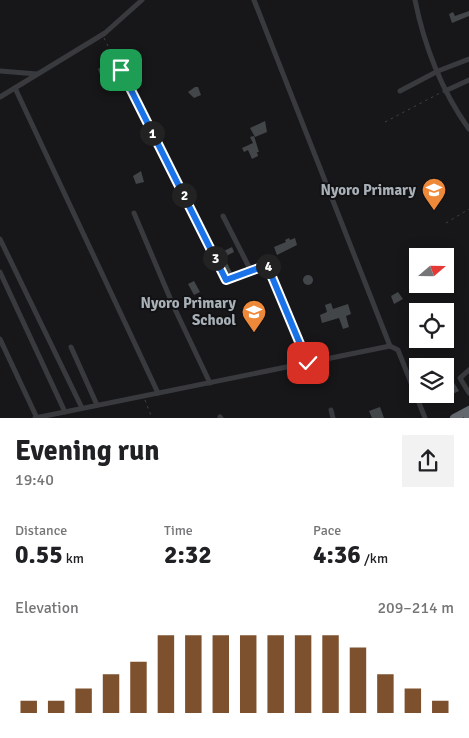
<!DOCTYPE html>
<meta charset="utf-8">
<style>
body{margin:0;font-family:Signika,sans-serif;background:#f2f2f2;color:#202124;height:100vh;display:flex;flex-direction:column;font-size:19px;white-space:nowrap}
*{box-sizing:border-box;margin:0}
p{font-size:16px;color:#757577}
.icon{flex:none;width:28px;height:28px;fill:none;stroke:currentColor;stroke-width:2;stroke-linecap:round;stroke-linejoin:round}
.map{position:relative;height:418px;overflow:hidden}
.details{display:flex;flex-direction:column;background:#fff;flex:1}
.details>*{flex:none}
.needle{width:32px;rotate:70deg}
.tools{position:absolute;left:409px;top:248px;display:grid;gap:10px}
.tools a{display:grid;place-items:center;width:45px;height:45px;border-radius:0px;background:#fff;box-shadow:0 2px 12px #0003;font-size:25px}
.pin{position:absolute;display:grid;place-items:center;width:42px;height:42px;color:#fff;margin:-21px;border-radius:10px;box-shadow:0 2px 8px #0006}
.km{position:absolute;width:25px;height:25px;margin:-12px;border-radius:50%;background:#222;color:#fff;font-size:14px;line-height:25px;text-align:center}
.round{display:grid;place-items:center;flex:none;width:52px;height:52px;border-radius:0px;background:#f2f2f2}
.headline{display:flex;align-items:center;justify-content:space-between;height:85px;padding:0 15px}
h1{font-size:28px;font-weight:700;line-height:38px}
.stats{display:grid;grid-template-columns:repeat(3,1fr);gap:8px;height:85px;padding:5px 15px}
.stats div{display:grid;align-content:center}
.stats b{font-size:25px;font-weight:700}
.stats small{font-size:14px;font-weight:400}
.stats p{font-size:14px}
.chart{height:140px;padding:10px 15px}
.chart p{display:flex;justify-content:space-between}
.chart svg{width:100%;height:90px;margin-top:5px;stroke:#7d502e;stroke-width:6}
.map>svg:first-child{display:block}
.building{fill:#434649}
.lines{fill:none;stroke-linecap:round;stroke-linejoin:round}
.path{stroke:#3e4145;stroke-width:1;stroke-dasharray:2.5 4;stroke-linecap:butt}
.minor{stroke:#383a3e;stroke-width:5}
.highway{stroke:#64696f;stroke-width:8}
.route-casing{stroke:#fff;stroke-width:10}
.route{stroke:#1a73e8;stroke-width:6}
.labels{text-anchor:middle;stroke-width:4;stroke-linejoin:round;paint-order:stroke}
.poi-label{font-size:15px;font-weight:bold;fill:#a9b1b8;stroke:#121214;text-anchor:end}
</style>
<div class="map">
<svg width="469" height="418" viewBox="0 0 469 418">
<rect width="100%" height="100%" fill="#171719"/>
<g class="building">
<path d="M469 11V16L452 23 449 14 453 12 455 16Z"/>
<path d="M108 62 111 72 101 77 98 69Z"/>
<path d="M195 87H198L201 95 194 98 188 92Z"/>
<path d="M265 121 267 132 255 137 250 128Z"/>
<path d="M254 136 259 152H257L258 156 252 159 248 150 244 152 242 148 253 143 250 137Z"/>
<path d="M141 171 144 182 136 184 133 176Z"/>
<path d="M289 238 290 240 295 238 297 245 277 255 274 247 286 242 285 240Z"/>
<path d="M232 247 234 252 224 257 232 273 227 275 216 252 221 249 222 252Z"/>
<circle cx="308" cy="280" r="5"/>
<path d="M194 281 200 292 194 295 188 284Z"/>
<path d="M398 292 403 299 394 304 391 296Z"/>
<path d="M331 303 333 309 348 304 351 314 346 316 349 327 343 329 339 318 322 323 320 315 327 312 325 305Z"/>
<path d="M453 381 459 391 442 399 440 394H445V386Z"/>
<path d="M380 407 384 418H372L369 411Z"/>
</g>
<g class="lines">
<g class="path">
<path d="M104 38 225 278"/>
<path d="M385 122 440 93"/>
<path d="M446 223 469 209"/>
<path d="M145 400 152 418"/>
</g>
<g class="minor">
<path d="M254 0 390 346"/>
<path d="M415 0C424 45 442 92 469 129"/>
<path d="M0 71 37 74"/>
<path d="M15 88 158 393"/>
<path d="M400 91 438 71 469 59"/>
<path d="M445 91 469 80"/>
<path d="M0 97 105 33 142 0"/>
<path d="M134 213 173 305 210 383"/>
<path d="M223 216 250 269"/>
<path d="M0 239 82 408"/>
<path d="M0 272 65 412"/>
<path d="M230 278 267 265 308 363"/>
<path d="M0 339 37 418"/>
<path d="M71 347 97 405"/>
<path d="M469 370 460 378 469 393"/>
<path d="M331 410 333 418"/>
<path d="M220 417 221 418"/>
<path d="M35 418 390 346 398 350 425 418"/>
</g>
<g class="highway">
<path d="M454 418 469 410"/>
<path d="M468 418 469 417"/>
</g>
</g>
<g class="lines">
<defs>
<path id="route" d="M121 70 226 280 267 265 308 363"/>
</defs>
<use href="#route" class="route-casing"/>
<use href="#route" class="route"/>
</g>
<defs>
<symbol id="school-pin" viewBox="-11 -11 22 30"><path d="M0 17L-7.5 6A9.5 9.5 0 1 1 7.5 6Z" fill="#ee893a" stroke="#121214"/><path d="M0-5L7-2L0 1L-7-2ZM-4 1L0 2.5L4 1V4Q0 6-4 4Z" fill="#fff"/></symbol>
</defs>
<g fill-rule="evenodd">
<use href="#school-pin" x="420" y="176" width="28" height="38"/>
<use href="#school-pin" x="240" y="298" width="28" height="38"/>
</g>
<g class="labels">
<g class="poi-label">
<text x="416" y="195">Nyoro Primary</text>
<text x="236" y="308">Nyoro Primary<tspan x="236" dy="17">School</tspan></text>
</g>
</g>
</svg>
<div class="tools">
<a><svg class="needle" viewBox="-14 -14 28 28"><path d="M0-13l5 13h-10z" fill="#e53935"/><path d="M0 13l5-13h-10z" fill="#757577"/></svg></a>
<a><svg class="icon" aria-label="locate" viewBox="0 0 24 24"><circle cx="12" cy="12" r="6"/><path d="M12 2v4M12 18v4M2 12h4M18 12h4"/></svg></a>
<a><svg class="icon" aria-label="layers" viewBox="0 0 24 24"><path d="M12 4l9 5-9 5-9-5zM3 14l9 5 9-5"/></svg></a>
</div>
<div class="pin" style="left:121px;top:70px;background:#1e9e55"><svg class="icon" aria-label="arrive" viewBox="0 0 24 24"><path d="M6 21V4h12l-3 4 3 4H6"/></svg></div>
<div class="pin" style="left:308px;top:363px;background:#d93025"><svg class="icon" aria-label="check" viewBox="0 0 24 24"><path d="M5 12l5 5 9-10"/></svg></div>
<b class="km" style="left:152px;top:133px">1</b>
<b class="km" style="left:184px;top:195px">2</b>
<b class="km" style="left:215px;top:258px">3</b>
<b class="km" style="left:268px;top:266px">4</b>
</div>
<section class="details">
<div class="headline"><div><h1>Evening run</h1><p>19:40</p></div><a class="round"><svg class="icon" aria-label="share" viewBox="0 0 24 24"><path d="M12 15V3M7 8l5-5 5 5M5 13v7h14v-7"/></svg></a></div>
<div class="stats">
<div><p>Distance</p><b>0.55<small> km</small></b></div>
<div><p>Time</p><b>2:32</b></div>
<div><p>Pace</p><b>4:36<small> /km</small></b></div>
</div>
<div class="chart"><p><span>Elevation</span>209–214 m</p>
<svg viewBox="0 0 160 44" preserveAspectRatio="none"><path d="M5 44V38M15 44V38M25 44V32M35 44V25M45 44V19M55 44V6M65 44V6M75 44V6M85 44V6M95 44V6M105 44V6M115 44V6M125 44V12M135 44V25M145 44V32M155 44V38"/></svg>
</div>
</section>
